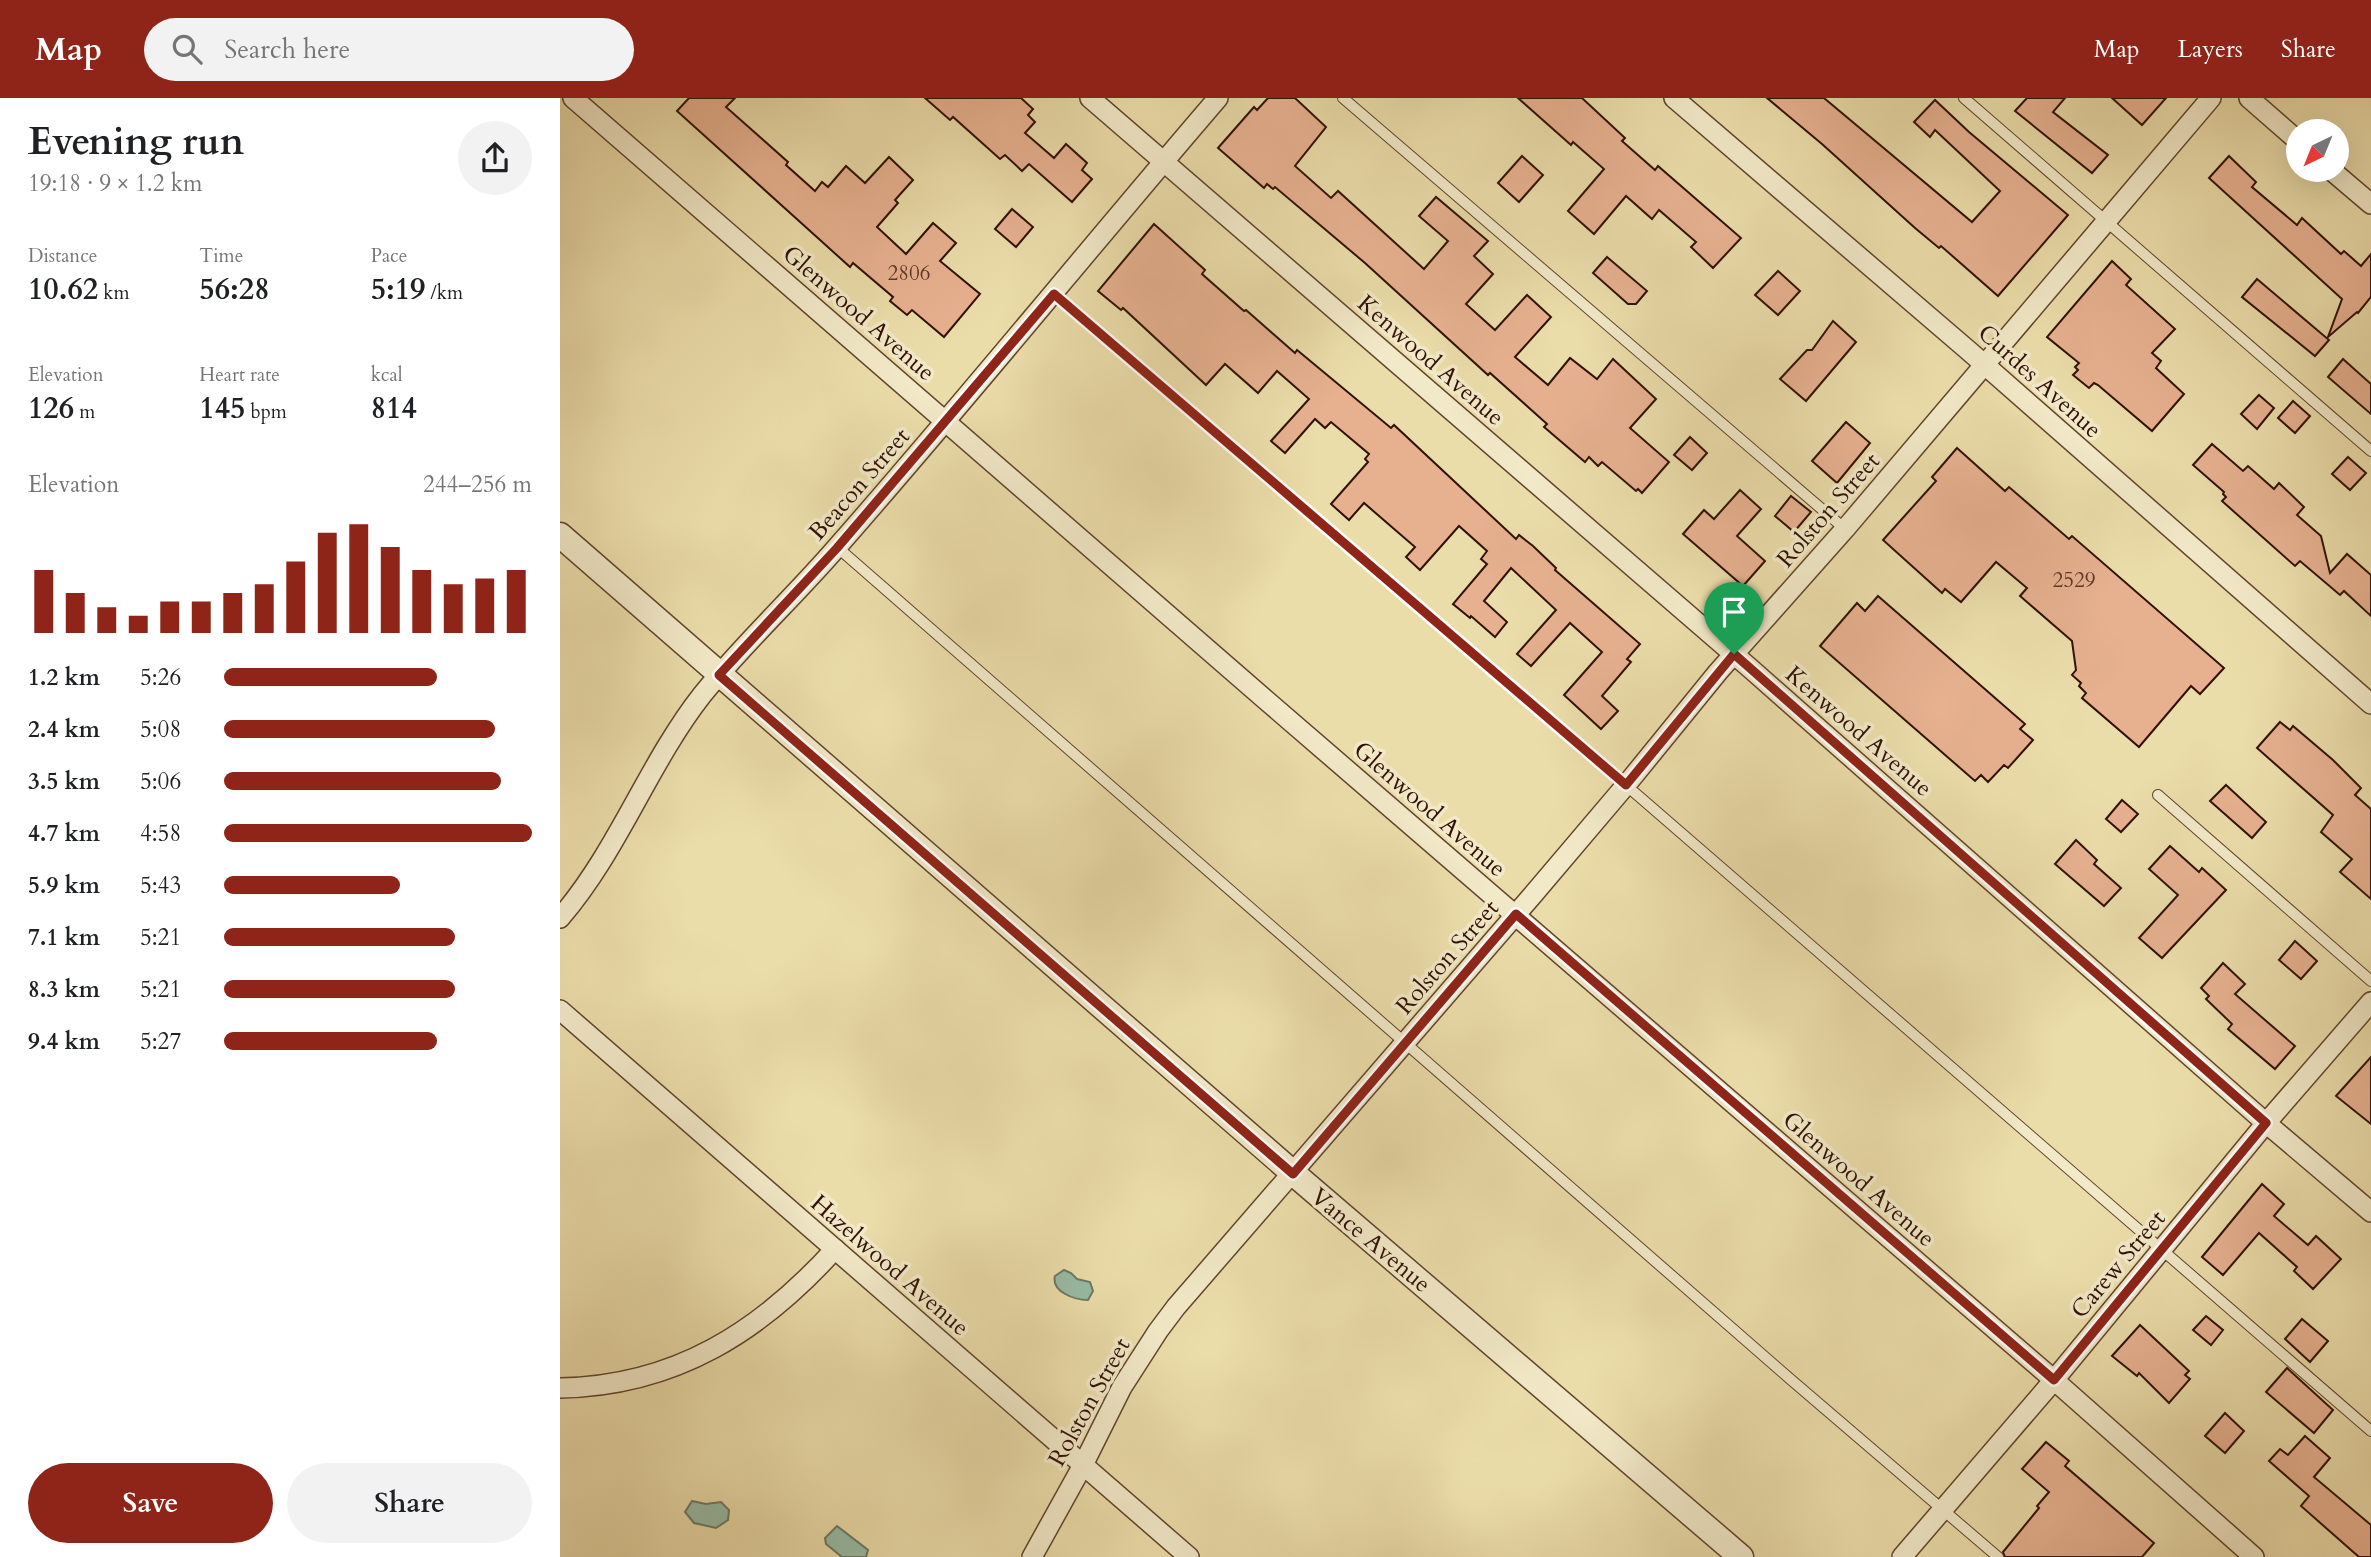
<!DOCTYPE html>
<meta charset="utf-8">
<style>
body{margin:0;font-family:Cardo,serif;background:#f2f2f2;color:#202124;height:100vh;display:flex;flex-direction:column;font-size:26px;white-space:nowrap}
*{box-sizing:border-box;margin:0}
p{font-size:23px;color:#757577}
.icon{flex:none;width:38px;height:38px;fill:none;stroke:currentColor;stroke-width:2;stroke-linecap:round;stroke-linejoin:round}
.map{position:relative;flex:1;overflow:hidden}
.details{display:flex;flex-direction:column;background:#fff;width:560px}
.details>*{flex:none}
.needle{width:46px;rotate:223deg}
.buttons{position:absolute;left:1726px;top:21px;display:grid;gap:14px}
.buttons a{display:grid;place-items:center;width:63px;height:63px;border-radius:50%;background:#fff;box-shadow:0 7px 28px #0002;font-size:35px}
.pin{position:absolute;display:grid;place-items:center;width:60px;height:60px;color:#fff;margin:-72px -30px;border-radius:50% 50% 50% 0;rotate:-45deg;box-shadow:0 0 7px #0007}
.pin .icon{rotate:45deg}
.round{display:grid;place-items:center;flex:none;width:74px;height:74px;border-radius:37px;background:#f2f2f2}
.headline{display:flex;align-items:center;justify-content:space-between;height:119px;padding:0 28px}
h1{font-size:38px;font-weight:800;line-height:52px}
.stats{display:grid;grid-template-columns:repeat(3,1fr);gap:10px;height:119px;padding:7px 28px}
.stats div{display:grid;align-content:center}
.stats b{font-size:30px;font-weight:800}
.stats small{font-size:19px;font-weight:400}
.stats p{font-size:19px}
.chart{height:196px;padding:14px 28px}
.chart p{display:flex;justify-content:space-between}
.chart svg{width:100%;height:126px;margin-top:7px;stroke:#8f2418;stroke-width:6}
.primary-button{display:flex;gap:14px;margin-top:auto;padding:14px 28px}
.primary-button a{flex:1;height:80px;border-radius:42px;background:#8f2418;color:#fff;font-size:28px;font-weight:800;line-height:80px;text-align:center}
.primary-button a+a{background:#f2f2f2;color:#202124}
ul{padding:0 28px;list-style:none;font-size:23px}
li{display:grid;grid-template-columns:112px 84px 1fr;align-items:center;height:52px}
li i{height:18px;border-radius:9px;background:#8f2418}
header{display:flex;align-items:center;gap:42px;box-sizing:border-box;height:98px;padding:0 35px;background:#8f2418;color:#fff}
header strong{font-size:33px}
nav{display:flex;gap:38px;margin-inline-start:auto;font-size:24px}
.search{width:490px;height:63px;background:#f2f2f2;display:flex;align-items:center;gap:18px;box-sizing:border-box;padding:0 24px;border-radius:38px;color:#757577;font-size:26px}
main{display:flex;flex:1;min-height:0}
.map>svg:first-child{display:block}
.water{fill:#98bca6;stroke:#6f7866;stroke-width:2}
.building{fill:#e7b190;stroke:#311105;stroke-width:2}
.lines{fill:none;stroke-linecap:round;stroke-linejoin:round}
.service-casing{stroke:#60442e;stroke-width:12}
.minor-casing{stroke:#60442e;stroke-width:22}
.tertiary-casing{stroke:#60442e;stroke-width:27}
.service{stroke:#f2e9c8;stroke-width:10}
.minor{stroke:#f2e9c8;stroke-width:19}
.tertiary{stroke:#f2e9c8;stroke-width:24}
.route-casing{stroke:#fff;stroke-width:14}
.route{stroke:#8f2418;stroke-width:9}
.labels{text-anchor:middle;stroke-width:7;stroke-linejoin:round;paint-order:stroke}
.number-label{font-size:21px;fill:#5e3928}
.street-label{font-size:24px;fill:#311105;stroke:#f2e9c8}
</style>
<header>
<strong>Map</strong>
<div class="search"><svg class="icon" aria-label="search" viewBox="0 0 24 24"><circle cx="10" cy="10" r="6"/><path d="M15 15l6 6"/></svg>Search here</div>
<nav><a>Map</a><a>Layers</a><a>Share</a></nav>
</header>
<main>
<section class="details">
<div class="headline"><div><h1>Evening run</h1><p>19:18 · 9 × 1.2 km</p></div><a class="round"><svg class="icon" aria-label="share" viewBox="0 0 24 24"><path d="M12 15V3M7 8l5-5 5 5M5 13v7h14v-7"/></svg></a></div>
<div class="stats">
<div><p>Distance</p><b>10.62<small> km</small></b></div>
<div><p>Time</p><b>56:28</b></div>
<div><p>Pace</p><b>5:19<small> /km</small></b></div>
</div>
<div class="stats">
<div><p>Elevation</p><b>126<small> m</small></b></div>
<div><p>Heart rate</p><b>145<small> bpm</small></b></div>
<div><p>kcal</p><b>814</b></div>
</div>
<div class="chart"><p><span>Elevation</span>244–256 m</p>
<svg viewBox="0 0 160 44" preserveAspectRatio="none"><path d="M5 44V22M15 44V30M25 44V35M35 44V38M45 44V33M55 44V33M65 44V30M75 44V27M85 44V19M95 44V9M105 44V6M115 44V14M125 44V22M135 44V27M145 44V25M155 44V22"/></svg>
</div>
<ul>
<li><b>1.2 km</b>5:26<i style="width:69%"></i></li>
<li><b>2.4 km</b>5:08<i style="width:88%"></i></li>
<li><b>3.5 km</b>5:06<i style="width:90%"></i></li>
<li><b>4.7 km</b>4:58<i style="width:100%"></i></li>
<li><b>5.9 km</b>5:43<i style="width:57%"></i></li>
<li><b>7.1 km</b>5:21<i style="width:75%"></i></li>
<li><b>8.3 km</b>5:21<i style="width:75%"></i></li>
<li><b>9.4 km</b>5:27<i style="width:69%"></i></li>
</ul>
<div class="primary-button"><a>Save</a><a>Share</a></div>
</section>
<div class="map">
<svg width="1811" height="1459" viewBox="0 0 1811 1459">
<rect width="100%" height="100%" fill="#ebddaa"/>
<filter id="stains"><feTurbulence type="fractalNoise" baseFrequency=".00286" numOctaves="4"/><feColorMatrix values="0 0 0 0 .2 0 0 0 0 .09 0 0 0 0 .02 0 0 0 .5 -.17"/></filter>
<radialGradient id="worn" r=".72"><stop offset=".6" stop-color="#630" stop-opacity="0"/><stop offset="1" stop-color="#630" stop-opacity=".3"/></radialGradient>
<g class="water">
<path d="M504 1172 511 1175 517 1181 530 1184 533 1193 528 1202C515 1202 491 1194 495 1178Z"/>
<path d="M132 1403 146 1406 161 1404 169 1412 168 1422 156 1430 134 1425 125 1414Z"/>
<path d="M277 1428 308 1452 306 1459H282L266 1446 265 1440Z"/>
</g>
<g class="building">
<path d="M129 0H175L166 9 228 64 226 67 255 93 262 84 268 89 286 68 305 85 329 59 353 82 335 102 338 105 317 129 346 156 373 125 396 145 380 163 420 196 384 239 352 212 347 217 330 203 333 199 293 165 290 169 117 13Z"/>
<path d="M365 0H461L473 11 468 17 475 24 465 35 494 60 506 46 527 65 522 72 532 81 512 104 469 66 462 73 445 57 440 61 393 19 390 22Z"/>
<path d="M708 0H735L766 29 735 68 771 100 778 93 864 171 888 143 859 118 876 99 928 143 914 158 933 176 906 206 935 232 967 197 991 219 955 259 988 287 1010 260 1037 281 1053 261 1096 301 1070 330 1109 364 1082 395 1078 391 1076 393 1042 364 1038 368 1029 359 1025 364 984 329 987 326 930 275 928 277 805 165 715 89 713 91 707 86 704 90 658 50 694 9 697 12Z"/>
<path d="M958 0H1022L1065 40 1062 43 1095 72 1098 68 1181 140 1153 170 1131 149 1136 144 1099 112 1092 121 1066 98 1034 136 1008 113 1044 71 1013 44 1011 47Z"/>
<path d="M1207 0H1264L1412 124 1440 93 1375 32 1370 39 1354 24 1375 2 1409 34 1508 117 1438 198 1381 148 1379 150 1355 130 1262 46Z"/>
<path d="M1467 0H1505L1493 14 1548 57 1532 75 1455 13Z"/>
<path d="M1552 0H1606L1582 27Z"/>
<path d="M962 58 983 77 959 104 938 85Z"/>
<path d="M1669 58 1696 84 1692 89 1737 127 1742 120 1781 156 1784 153 1801 168 1811 156V199L1798 215 1797 214 1768 239 1782 201 1649 80Z"/>
<path d="M452 111 473 129 456 149 435 131Z"/>
<path d="M594 126 645 172 642 176 684 213 686 212 735 255 737 252 831 330 834 327 956 441 959 437 973 448 996 470 995 472 1080 546 1067 561 1071 564 1042 598 1058 613 1041 631 1004 597 1042 554 1010 525 971 568 957 556 996 512 951 470 924 503 947 524 935 539 911 518 910 520 893 506 927 466 921 461 927 453 899 428 860 472 846 459 855 449 804 405 789 422 771 406 808 364 805 361 809 356 771 324 765 330 755 321 725 355 711 343 749 301 717 273 698 295 665 266 646 287 563 210 561 212 538 193Z"/>
<path d="M1047 159 1087 193 1076 206H1068L1033 175Z"/>
<path d="M1552 163 1571 181 1566 187 1615 231 1592 255 1601 263 1596 270 1624 296 1592 333 1538 287 1534 285 1529 290 1513 277 1518 272 1515 269 1519 265 1487 239Z"/>
<path d="M1218 173 1240 193 1218 217 1195 197Z"/>
<path d="M1697 181 1769 242 1755 258 1682 199Z"/>
<path d="M1273 223 1296 244 1246 303 1220 281 1247 252H1252Z"/>
<path d="M1783 261 1811 286V316L1768 279Z"/>
<path d="M1699 297 1714 310 1697 331 1681 316Z"/>
<path d="M1733 303 1750 318 1735 335 1718 320Z"/>
<path d="M1286 324 1310 345 1277 385 1252 363Z"/>
<path d="M1130 339 1147 355 1132 372 1114 357Z"/>
<path d="M1652 346 1683 373 1688 368 1714 391 1719 385 1744 409 1737 417 1761 438 1770 475 1787 456 1811 477V518L1784 493 1780 497 1740 463 1735 468 1662 403 1666 399 1663 396 1664 394 1633 367Z"/>
<path d="M1397 350 1445 393 1449 389 1509 441 1512 438 1664 570 1640 596 1631 588 1579 649 1522 600 1526 595 1519 588 1521 585 1512 577 1516 572 1512 543 1460 498 1467 490 1436 464 1401 504 1385 491 1382 495 1323 442 1376 383 1372 379Z"/>
<path d="M1788 359 1806 375 1790 392 1772 376Z"/>
<path d="M1180 392 1201 411 1177 438 1205 463 1183 488 1123 436 1144 412 1154 421Z"/>
<path d="M1231 398 1251 414 1234 434 1215 418Z"/>
<path d="M1318 498 1465 626 1460 631 1473 642 1448 670 1444 667 1428 684 1421 677 1415 683 1260 548 1297 505 1305 513Z"/>
<path d="M1720 624 1730 632 1733 628 1773 662 1801 690 1795 697 1811 711V801L1780 774 1792 761 1761 734 1773 717 1697 650Z"/>
<path d="M1666 687 1706 724 1692 740 1650 703Z"/>
<path d="M1562 702 1578 716 1561 734 1546 721Z"/>
<path d="M1516 742 1537 762 1534 766 1561 790 1544 808 1495 766Z"/>
<path d="M1610 748 1639 774 1642 770 1666 792 1602 860 1579 840 1618 797 1589 771Z"/>
<path d="M1735 843 1757 863 1741 881 1719 862Z"/>
<path d="M1663 865 1685 886 1675 896 1735 948 1715 971 1668 931 1672 926 1646 901 1649 898 1641 890Z"/>
<path d="M1811 959V1026L1776 998Z"/>
<path d="M1702 1086 1724 1106 1714 1118 1748 1147 1756 1138 1781 1161 1753 1191 1734 1173 1737 1169 1699 1135 1663 1177 1642 1159Z"/>
<path d="M1646 1218 1663 1232 1651 1247 1633 1232Z"/>
<path d="M1742 1221 1768 1243 1750 1264 1725 1241Z"/>
<path d="M1580 1227 1629 1273 1625 1277 1630 1281 1609 1305 1579 1275 1577 1278 1552 1258Z"/>
<path d="M1727 1270 1773 1312 1754 1335 1706 1294Z"/>
<path d="M1665 1315 1684 1333 1665 1355 1645 1338Z"/>
<path d="M1745 1338 1770 1360 1754 1379 1811 1427V1459H1799L1741 1408 1749 1398 1709 1363 1720 1351 1728 1357Z"/>
<path d="M1486 1344 1509 1363 1505 1368 1594 1445 1582 1459H1445L1443 1454 1479 1410 1477 1408 1489 1394 1462 1371Z"/>
</g>
<g class="lines">
<defs>
<g id="service">
<path d="M783 0 1285 431"/>
<path d="M1404 0 1811 353"/>
<path d="M494 196 1082 701 1811 1333"/>
<path d="M277 449 1229 1280 1438 1459"/>
<path d="M1598 697 1811 883"/>
</g>
<g id="minor">
<path d="M13 0 707 603 1494 1282 1694 1459"/>
<path d="M530 0 1191 571 1706 1025 1811 1114"/>
<path d="M1114 0 1409 253 1811 606"/>
<path d="M1689 0 1738 43"/>
<path d="M1771 72 1811 106"/>
<path d="M0 820C58 753 88 666 142 597 184 545 234 499 278 448 407 301 530 149 658 0"/>
<path d="M0 912 629 1459"/>
<path d="M0 1290C115 1288 200 1234 275 1151"/>
<path d="M472 1459 523 1367 562 1289 598 1233 616 1209 971 799 1066 687 1158 574 1285 431 1651 0"/>
<path d="M1342 1459 1494 1282 1706 1025 1811 904"/>
</g>
<path id="tertiary" d="M0 437 733 1075 1181 1459"/>
</defs>
<use href="#service" class="service-casing"/>
<use href="#minor" class="minor-casing"/>
<use href="#tertiary" class="tertiary-casing"/>
<use href="#service" class="service"/>
<use href="#minor" class="minor"/>
<use href="#tertiary" class="tertiary"/>
</g>
<g class="lines">
<defs>
<path id="route" d="M494 196 1066 687 1174 556 1706 1025 1494 1282 956 816 733 1076 159 577 277 450Z"/>
</defs>
<use href="#route" class="route-casing"/>
<use href="#route" class="route"/>
</g>
<g class="labels">
<g class="number-label">
<text x="349" y="182">2806</text>
<text x="1514" y="489">2529</text>
</g>
<g class="street-label">
<text transform="translate(299 215) rotate(41)" y="8">Glenwood Avenue</text>
<text transform="translate(871 262) rotate(41)" y="8">Kenwood Avenue</text>
<text transform="translate(1480 283) rotate(42)" y="8">Curdes Avenue</text>
<text transform="translate(299 386) rotate(-49)" y="8">Beacon Street</text>
<text transform="translate(1268 412) rotate(-49)" y="8">Rolston Street</text>
<text transform="translate(1299 633) rotate(41)" y="8">Kenwood Avenue</text>
<text transform="translate(870 711) rotate(41)" y="8">Glenwood Avenue</text>
<text transform="translate(887 859) rotate(-49)" y="8">Rolston Street</text>
<text transform="translate(1299 1081) rotate(41)" y="8">Glenwood Avenue</text>
<text transform="translate(811 1142) rotate(40)" y="8">Vance Avenue</text>
<text transform="translate(1558 1166) rotate(-50)" y="8">Carew Street</text>
<text transform="translate(330 1167) rotate(41)" y="8">Hazelwood Avenue</text>
<text transform="translate(529 1304) rotate(-61)" y="8">Rolston Street</text>
</g>
</g>
<rect width="100%" height="100%" filter="url(#stains)"/>
<rect width="100%" height="100%" fill="url(#worn)"/>
</svg>
<div class="buttons">
<a><svg class="needle" viewBox="-14 -14 28 28"><path d="M0-13l5 13h-10z" fill="#e53935"/><path d="M0 13l5-13h-10z" fill="#757577"/></svg></a>
</div>
<div class="pin" style="left:1174px;top:556px;background:#1e9e55"><svg class="icon" aria-label="arrive" viewBox="0 0 24 24"><path d="M6 21V4h12l-3 4 3 4H6"/></svg></div>
</div>
</main>
